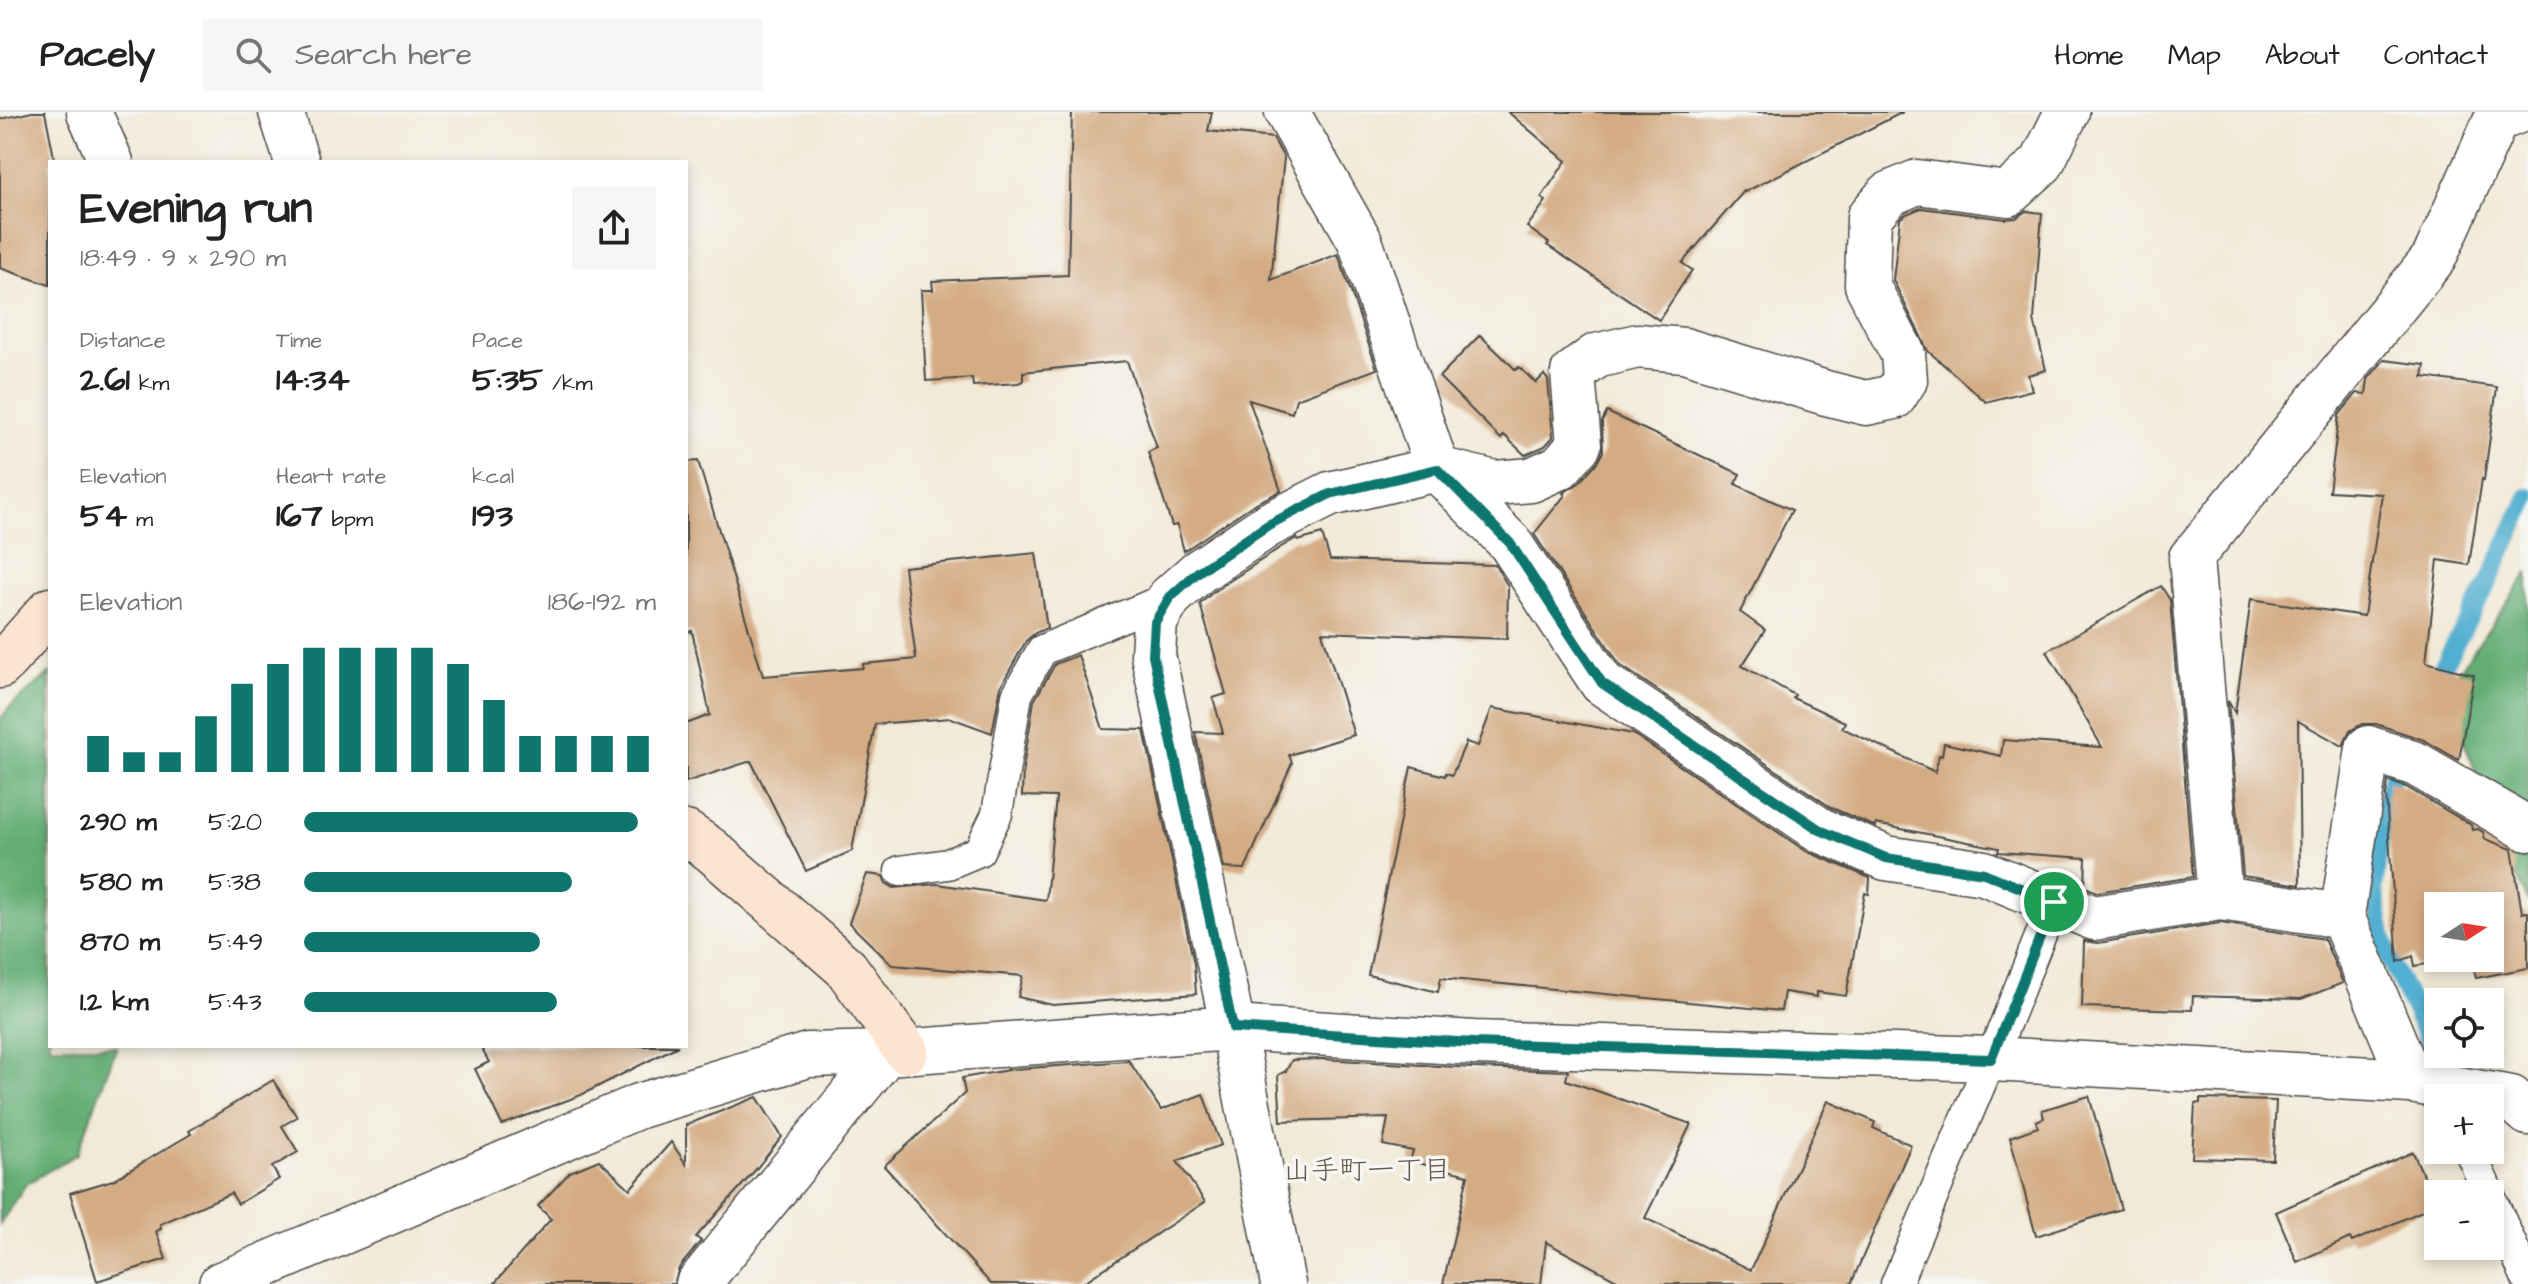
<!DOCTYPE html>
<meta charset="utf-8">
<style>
body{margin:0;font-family:"Architects Daughter","Klee One",sans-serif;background:#f6f6f6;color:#222;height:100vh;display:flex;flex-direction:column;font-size:30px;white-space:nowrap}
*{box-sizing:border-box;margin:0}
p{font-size:26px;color:#767676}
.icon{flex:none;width:44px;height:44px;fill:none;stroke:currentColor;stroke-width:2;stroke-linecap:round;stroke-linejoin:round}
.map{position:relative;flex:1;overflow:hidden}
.details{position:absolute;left:48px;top:48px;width:640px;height:888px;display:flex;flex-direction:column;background:#fff;border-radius:0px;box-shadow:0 4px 12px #0003}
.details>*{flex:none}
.needle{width:52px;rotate:78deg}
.buttons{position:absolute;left:2424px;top:780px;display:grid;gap:16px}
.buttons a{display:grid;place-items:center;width:80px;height:80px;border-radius:0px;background:#fff;box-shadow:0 4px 12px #0003;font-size:40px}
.pin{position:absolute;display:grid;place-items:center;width:68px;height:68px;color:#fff;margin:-34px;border:4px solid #fff;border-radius:50%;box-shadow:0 2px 8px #0007}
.round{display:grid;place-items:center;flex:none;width:84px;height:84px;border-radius:0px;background:#f6f6f6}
.head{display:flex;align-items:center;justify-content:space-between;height:136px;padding:0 32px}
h1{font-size:44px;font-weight:700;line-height:60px}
.figures{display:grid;grid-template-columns:repeat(3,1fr);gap:12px;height:136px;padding:8px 32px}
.figures div{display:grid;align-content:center}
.figures b{font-size:34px;font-weight:700}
.figures small{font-size:22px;font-weight:400}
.figures p{font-size:22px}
.chart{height:224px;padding:16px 32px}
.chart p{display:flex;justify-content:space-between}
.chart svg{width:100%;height:144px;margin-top:8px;stroke:#0f766e;stroke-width:6}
ul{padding:0 32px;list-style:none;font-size:26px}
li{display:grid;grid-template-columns:128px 96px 1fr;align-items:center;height:60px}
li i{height:20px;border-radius:10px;background:#0f766e}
header{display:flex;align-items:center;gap:48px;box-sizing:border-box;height:112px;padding:0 40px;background:#fff;border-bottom:2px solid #e0e0e0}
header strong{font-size:38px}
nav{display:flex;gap:44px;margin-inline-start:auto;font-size:28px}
.search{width:560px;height:72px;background:#f6f6f6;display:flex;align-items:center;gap:20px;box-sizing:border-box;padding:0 28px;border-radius:0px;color:#767676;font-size:30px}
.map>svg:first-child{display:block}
.forest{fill:#64ad74;stroke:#486c50;stroke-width:2}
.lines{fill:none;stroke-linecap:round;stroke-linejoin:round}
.stream{stroke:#53afd1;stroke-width:18}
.building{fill:#d4ac84}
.lane-casing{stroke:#494845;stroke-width:33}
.street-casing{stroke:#494845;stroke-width:47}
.secondary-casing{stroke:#494845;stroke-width:47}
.lane{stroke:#fff;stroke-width:30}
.street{stroke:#fff;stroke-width:44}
.secondary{stroke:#fde4d1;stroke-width:44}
.route-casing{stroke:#fff;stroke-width:16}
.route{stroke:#0f766e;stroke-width:10}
.labels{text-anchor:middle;stroke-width:7;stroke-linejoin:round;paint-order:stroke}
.neighbourhood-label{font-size:28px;fill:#66584a;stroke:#f6f6f2}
</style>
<header>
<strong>Pacely</strong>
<div class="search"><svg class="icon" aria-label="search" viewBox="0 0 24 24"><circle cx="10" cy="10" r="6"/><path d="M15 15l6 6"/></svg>Search here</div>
<nav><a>Home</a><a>Map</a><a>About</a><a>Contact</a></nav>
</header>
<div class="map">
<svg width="2528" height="1172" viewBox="0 0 2528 1172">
<rect width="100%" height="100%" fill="#f6f6f2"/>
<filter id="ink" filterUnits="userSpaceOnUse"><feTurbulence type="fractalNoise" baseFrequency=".0125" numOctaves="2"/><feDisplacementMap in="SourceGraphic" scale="16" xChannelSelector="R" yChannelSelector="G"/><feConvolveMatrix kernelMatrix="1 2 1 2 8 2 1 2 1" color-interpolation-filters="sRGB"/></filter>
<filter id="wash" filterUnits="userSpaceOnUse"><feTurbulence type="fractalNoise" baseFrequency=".006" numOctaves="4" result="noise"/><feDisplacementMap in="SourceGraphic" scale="32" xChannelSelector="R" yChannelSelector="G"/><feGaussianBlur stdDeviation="1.8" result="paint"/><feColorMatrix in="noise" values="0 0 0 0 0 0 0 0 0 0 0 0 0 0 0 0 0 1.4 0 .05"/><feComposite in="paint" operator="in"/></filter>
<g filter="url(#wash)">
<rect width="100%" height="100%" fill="#f2ead8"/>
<g class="forest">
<path d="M2528 461V791L2444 580Z"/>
<path d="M50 561V934H117L77 1042 26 1072 0 1112V607L9 596Z"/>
</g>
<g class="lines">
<g class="stream">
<path d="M2431 575 2487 474 2528 385"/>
<path d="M2417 601 2400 631 2383 702 2374 778 2387 842 2450 973"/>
</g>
</g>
<g id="blocks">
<g class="building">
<path d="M32 0H45L55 50H50V173L0 156V7Z"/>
<path d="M1072 0H1212L1208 19 1273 26 1284 46 1271 168 1338 142 1377 257 1296 287 1292 301 1249 288 1281 379 1254 392 1184 439 1177 413 1172 414 1148 340 1157 336 1127 249 1023 260V269L1018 271 973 274 972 266 926 269 921 178H933L932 169 1068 163Z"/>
<path d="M1508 0H1903L1745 80 1744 79 1682 151 1692 158 1659 208 1547 133 1549 131 1527 115 1546 89 1541 86 1566 49Z"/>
<path d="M1921 96 2005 107 2016 106 2026 99 2042 101 2034 208 2046 258 2028 263 2032 278 1986 290 1928 239 1893 168 1900 107 1904 103Z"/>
<path d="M1480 223 1516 258 1519 255 1536 271 1544 263 1548 268 1553 325 1545 334 1525 343 1504 323 1501 327 1439 265Z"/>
<path d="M2384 248 2425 253 2423 265 2497 275 2484 368 2482 367 2469 453 2438 448 2426 550 2474 563 2459 648 2424 628 2376 612H2362L2350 619 2343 634 2298 609 2300 773 2243 764 2228 589 2235 601 2251 487 2364 504 2382 382 2329 379 2339 303 2357 281 2366 282 2368 267Z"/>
<path d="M1607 300 1740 362 1735 372 1792 398 1740 500 1765 518 1742 554 1795 583 1793 586 1845 610 1842 616 1935 660 1939 643 1942 644 1944 631 2001 644 2003 628 2102 635 2047 539 2161 474 2170 488 2193 765 2097 780 2085 775 2086 746 1998 740 1999 736 1876 712V715L1832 696 1620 553 1534 422 1565 383 1563 381 1579 371 1598 349 1603 340 1602 310Z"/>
<path d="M698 349 763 564 863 556V552L916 547 904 455 1036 441 1047 516 1035 521 1026 529 1001 574 992 621 951 606 875 612 852 739 806 759 751 649 686 670V612L710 603 692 519 686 520V350Z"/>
<path d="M1322 422 1330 448 1495 453 1508 474 1507 527 1322 520 1354 623 1289 643 1292 651 1245 757 1224 756 1195 620 1223 621 1213 586 1226 582 1200 492 1213 480 1281 435 1297 426 1298 429Z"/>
<path d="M1078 543 1103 617 1144 618 1194 852 1196 882 1053 893 1018 885 1023 864 892 853 849 811 867 762 883 764 886 771 894 776 937 772 1046 788 1056 685 1022 684 1023 656 1034 589 1055 552Z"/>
<path d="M1492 596 1633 622 1806 739 1870 766 1869 782 1865 781 1846 884 1817 880V885L1784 880 1781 899 1441 866 1438 880 1368 863 1411 655 1445 664 1446 661 1452 663 1466 630 1478 634Z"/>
<path d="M2388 669 2406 675 2471 713 2472 718 2478 717 2483 720 2485 727 2512 737 2522 801 2528 800V856L2476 866 2472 846H2490V794H2438V846H2460L2415 854 2413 844 2398 850 2386 684Z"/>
<path d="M2220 811 2324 827 2343 871 2301 887 2193 884 2192 898 2082 895 2084 829 2098 831Z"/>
<path d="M480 934H678L581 983 502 1013 475 957 489 950Z"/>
<path d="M1323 947 1472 956 1568 959 1566 968 1691 1012 1645 1106 1751 1158 1828 989 1875 1010 1873 1016 1911 1033 1851 1172H1624L1546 1130 1541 1172H1443L1468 1063 1410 1049 1413 1039 1383 1033 1388 1006 1281 1009 1278 963 1286 959 1292 948Z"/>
<path d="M1129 949 1161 998 1203 982 1221 1033 1177 1049 1205 1090 1081 1172H991L884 1054 965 981 962 966 1014 957Z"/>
<path d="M273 968 297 1005 282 1014 298 1040 272 1055 279 1067 238 1092 231 1081 160 1112 161 1117 156 1119 166 1147 97 1169 70 1081 113 1068 191 1022 189 1019Z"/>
<path d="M2089 984 2121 1097 2036 1124 2010 1025 2038 1015 2036 1009 2044 1006 2042 998Z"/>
<path d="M757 985 782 1025 752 1062 696 1125 701 1129 679 1156 674 1172H494L551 1107 538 1094 570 1060 599 1048 630 1077 671 1030 686 1052V1013Z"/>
<path d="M2200 987 2276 989 2273 1048 2192 1046 2195 992 2200 991Z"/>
<path d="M2413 1040 2436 1093 2352 1130 2350 1126 2297 1150 2276 1100Z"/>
</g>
</g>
</g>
<g filter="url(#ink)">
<use href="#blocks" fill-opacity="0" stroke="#494845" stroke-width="2"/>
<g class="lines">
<defs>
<g id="lane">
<path d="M900 759 948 752 979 739 997 702 1017 583 1042 538 1170 485"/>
<path d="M2469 1038 2489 1082"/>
<path d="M2490 1084 2528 1169"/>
<path d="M1896 1172 1991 947 2054 790"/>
</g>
<g id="street">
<path d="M89 0 111 50"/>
<path d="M281 0 297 50"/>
<path d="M1287 0 1360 129 1437 357 1510 431 1602 571 1820 718 1886 746 1984 761 2094 806 2220 786 2342 804 2411 969"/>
<path d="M2220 786 2191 446 2434 146 2496 8 2516 0"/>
<path d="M2342 804 2368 636 2416 652 2528 717"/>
<path d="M221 1172 639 994 808 943 886 941 1233 916 1474 931 1991 947 2411 969 2511 986 2528 1001"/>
<path d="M698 1172 886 941"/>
<path d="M1283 1172 1233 916 1153 543 1155 510 1170 485 1198 460 1268 413 1330 382 1437 357 1495 371 1531 368 1560 355 1579 333 1573 261 1596 244 1638 234 1684 238 1826 281 1866 291 1894 285 1905 268 1903 242 1867 173 1869 105 1889 82 1917 70 2008 82 2042 51 2067 0"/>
</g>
<g id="secondary">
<path d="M0 554 50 498"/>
<path d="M686 721 711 738 846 856 906 939"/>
</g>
</defs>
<use href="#lane" class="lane-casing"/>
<use href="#street" class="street-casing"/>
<use href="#secondary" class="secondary-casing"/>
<use href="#lane" class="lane"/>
<use href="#street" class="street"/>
<use href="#secondary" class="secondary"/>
</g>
</g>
<g class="lines" filter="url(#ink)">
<defs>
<path id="route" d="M1437 357 1510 431 1602 571 1820 718 1886 746 1984 761 2054 790 1991 947 1474 931 1233 916 1153 543 1155 510 1170 485 1198 460 1268 413 1330 382Z"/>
</defs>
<use href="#route" class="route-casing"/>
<use href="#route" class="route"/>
</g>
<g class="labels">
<g class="neighbourhood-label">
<text x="1367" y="1067">山手町一丁目</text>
</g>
</g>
</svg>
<div class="buttons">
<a><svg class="needle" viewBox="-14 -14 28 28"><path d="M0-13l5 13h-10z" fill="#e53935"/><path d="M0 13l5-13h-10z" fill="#767676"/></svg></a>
<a><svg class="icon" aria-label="locate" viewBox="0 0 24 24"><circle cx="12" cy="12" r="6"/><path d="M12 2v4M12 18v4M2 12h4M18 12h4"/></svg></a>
<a>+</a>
<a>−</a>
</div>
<div class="pin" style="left:2054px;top:790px;background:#1e9e55"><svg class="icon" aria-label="arrive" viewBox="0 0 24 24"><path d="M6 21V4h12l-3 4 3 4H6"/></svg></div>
<section class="details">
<div class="head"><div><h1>Evening run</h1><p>18:49 · 9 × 290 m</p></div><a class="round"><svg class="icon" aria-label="share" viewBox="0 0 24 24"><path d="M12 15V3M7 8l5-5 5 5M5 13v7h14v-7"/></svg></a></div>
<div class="figures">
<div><p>Distance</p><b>2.61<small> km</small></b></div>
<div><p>Time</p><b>14:34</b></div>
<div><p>Pace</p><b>5:35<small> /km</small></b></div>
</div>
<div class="figures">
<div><p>Elevation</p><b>54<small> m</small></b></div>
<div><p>Heart rate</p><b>167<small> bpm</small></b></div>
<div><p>kcal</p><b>193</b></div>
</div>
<div class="chart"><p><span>Elevation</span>186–192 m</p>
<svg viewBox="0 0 160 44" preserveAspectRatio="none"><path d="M5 44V33M15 44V38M25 44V38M35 44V27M45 44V17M55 44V11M65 44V6M75 44V6M85 44V6M95 44V6M105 44V11M115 44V22M125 44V33M135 44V33M145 44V33M155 44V33"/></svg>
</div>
<ul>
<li><b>290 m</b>5:20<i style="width:95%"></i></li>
<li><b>580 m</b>5:38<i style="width:76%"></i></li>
<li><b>870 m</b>5:49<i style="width:67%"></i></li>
<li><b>1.2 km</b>5:43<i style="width:72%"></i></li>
</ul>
</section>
</div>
